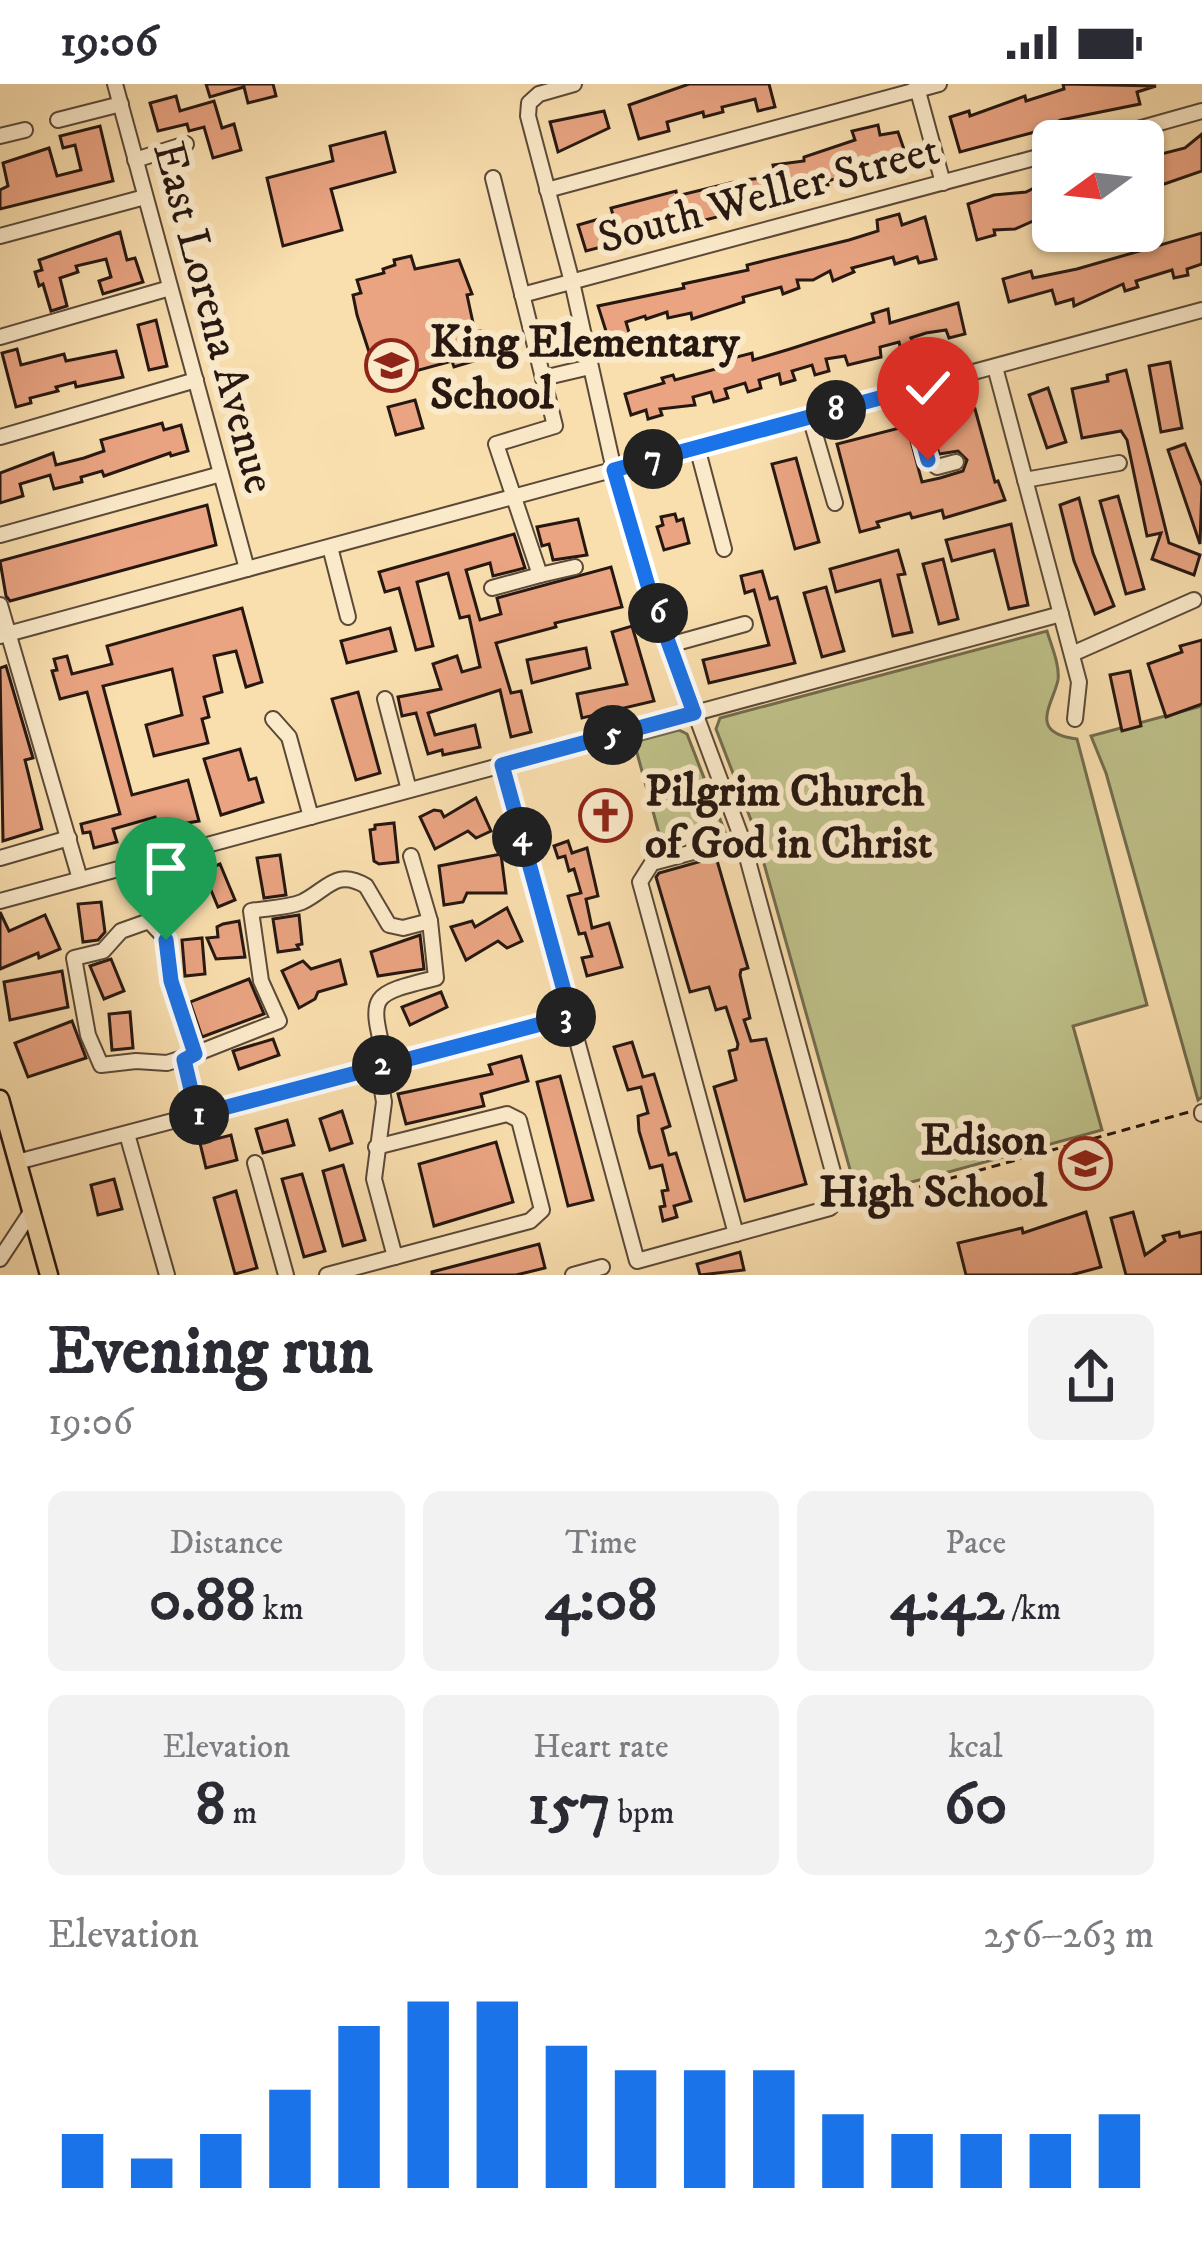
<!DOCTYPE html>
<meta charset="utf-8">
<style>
body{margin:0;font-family:"IM FELL DW Pica",serif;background:#f2f2f3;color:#2b2b33;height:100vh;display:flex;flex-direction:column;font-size:45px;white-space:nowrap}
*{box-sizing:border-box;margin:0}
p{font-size:39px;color:#7c7c81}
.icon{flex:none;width:66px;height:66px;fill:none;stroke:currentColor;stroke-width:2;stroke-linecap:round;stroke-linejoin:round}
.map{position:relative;height:1191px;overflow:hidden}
.panel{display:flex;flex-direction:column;background:#fff;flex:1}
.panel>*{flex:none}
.needle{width:78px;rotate:255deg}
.buttons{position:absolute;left:1032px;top:36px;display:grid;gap:24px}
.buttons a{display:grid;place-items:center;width:132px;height:132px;border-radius:18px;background:#fff;box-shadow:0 3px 9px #0004;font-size:60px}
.pin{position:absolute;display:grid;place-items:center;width:102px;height:102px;color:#fff;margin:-123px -51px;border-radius:50% 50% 50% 0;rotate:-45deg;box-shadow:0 0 12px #0007}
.pin .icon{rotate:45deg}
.km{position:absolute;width:60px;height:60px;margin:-30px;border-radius:50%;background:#222;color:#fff;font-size:33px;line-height:60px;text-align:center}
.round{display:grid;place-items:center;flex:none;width:126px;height:126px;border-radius:18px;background:#f2f2f3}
.overview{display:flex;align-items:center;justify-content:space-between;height:204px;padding:0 48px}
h1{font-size:66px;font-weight:700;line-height:90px}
.figures{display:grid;grid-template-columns:repeat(3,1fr);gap:18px;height:204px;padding:12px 48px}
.figures div{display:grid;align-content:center;border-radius:18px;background:#f2f2f3;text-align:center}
.figures b{font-size:60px;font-weight:700}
.figures small{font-size:33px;font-weight:400}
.figures p{font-size:33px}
.chart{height:336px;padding:24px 48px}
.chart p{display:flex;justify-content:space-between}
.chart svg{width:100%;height:216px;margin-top:12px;stroke:#1a73e8;stroke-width:6}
.status{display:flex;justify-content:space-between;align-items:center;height:84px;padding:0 60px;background:#fff;direction:ltr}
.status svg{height:33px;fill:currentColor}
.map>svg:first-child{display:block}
.green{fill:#bfc18a;stroke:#726c4e;stroke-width:3}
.building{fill:#eaa482;stroke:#261711;stroke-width:3}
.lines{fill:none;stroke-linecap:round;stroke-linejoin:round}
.minor-casing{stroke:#5b4938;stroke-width:18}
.major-casing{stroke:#261711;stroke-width:21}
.path{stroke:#261711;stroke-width:3;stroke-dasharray:9 6;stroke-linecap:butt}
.minor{stroke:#fbeaca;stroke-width:14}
.major{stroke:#f9deae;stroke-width:16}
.route-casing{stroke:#fff;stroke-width:24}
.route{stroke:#1a73e8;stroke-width:15}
.labels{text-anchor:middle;stroke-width:12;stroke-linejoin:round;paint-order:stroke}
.street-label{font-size:45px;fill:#261711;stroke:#fbeaca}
.poi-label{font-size:45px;font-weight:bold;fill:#261711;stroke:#fbeaca;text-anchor:start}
</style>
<div class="status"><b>19:06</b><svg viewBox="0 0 49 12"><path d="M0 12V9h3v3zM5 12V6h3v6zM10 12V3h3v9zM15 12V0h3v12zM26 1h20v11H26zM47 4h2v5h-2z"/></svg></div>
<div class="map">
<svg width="1202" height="1191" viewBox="0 0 1202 1191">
<rect width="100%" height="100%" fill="#f9deae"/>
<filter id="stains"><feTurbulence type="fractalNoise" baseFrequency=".00167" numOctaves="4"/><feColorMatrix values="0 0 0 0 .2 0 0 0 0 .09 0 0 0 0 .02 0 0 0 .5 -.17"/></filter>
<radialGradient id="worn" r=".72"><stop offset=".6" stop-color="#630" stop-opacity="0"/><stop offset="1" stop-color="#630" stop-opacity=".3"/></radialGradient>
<g class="green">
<path d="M1047 547C1051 561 1060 581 1058 596 1053 620 1027 649 1077 655L1147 921 1073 942 1102 1046 853 1114V1096L754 744 716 645 720 634Z"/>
<path d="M1202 622V1013L1198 1016 1106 689 1091 652Z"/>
<path d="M679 646 687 650 725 748 663 764 634 658Z"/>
</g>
<g class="building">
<path d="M206 0H273L276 12 248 19 244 3 210 13Z"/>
<path d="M689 0H769L775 23 758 27 755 15 722 23 723 28 704 33 703 28 667 38 669 47 639 55 629 21Z"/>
<path d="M1063 0 1156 2 1137 8 1140 20 1061 36 1035 48 960 68 950 33 969 27 970 32 1025 12 1026 17 1064 5Z"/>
<path d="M176 12 180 27 214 17 222 44 234 40 241 66 213 74 204 43 189 47 187 40 158 47 150 19Z"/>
<path d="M604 27 609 44 558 68 550 38Z"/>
<path d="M878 41 880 51 898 48 909 80 864 94 863 88 827 97 828 101 782 116 586 167 578 141 613 131 611 124 676 107 677 112 742 96 776 93 773 81 804 77V73L855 56 852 47Z"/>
<path d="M100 42 113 97 0 125V106L8 102 3 79 49 64 57 92 81 86 75 61 63 64 60 52Z"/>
<path d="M385 48 395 88 331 105 342 146 283 162 267 94 333 77 330 62Z"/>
<path d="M1202 50V87L1150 105 1146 87 1159 83 1157 71 1185 64Z"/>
<path d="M1048 97 1053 139 1042 142 1040 134 1015 145 994 146 995 151 977 156 968 120 994 111 1026 108Z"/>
<path d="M899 130 902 141 925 133 936 175 919 179 917 173 895 180 893 173 852 184 854 188 833 197 830 187 813 196H797L799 204 783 210 781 203 743 213 744 218 692 235 691 229 668 234 667 228 646 235 645 232 626 238 632 259 612 266 598 222 684 204 683 200 748 186 747 181 849 156 878 147 877 136Z"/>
<path d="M120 148 127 176 135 174 143 198 103 210 99 197 111 193 106 175 76 182 78 188 60 194 67 222 51 227 43 200 39 202 35 188 42 186 39 176Z"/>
<path d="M1202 149V180L1187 185 1188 191 1174 194 1172 186 1136 197 1138 203 1125 207 1123 200 1074 222 1073 215 1056 220 1052 206 1009 218 1003 195 1031 187 1033 194 1077 185Z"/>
<path d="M411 172 415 185 459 176 472 210 467 211 475 248 480 247 481 253 488 251 491 272 454 283 452 277 412 288 411 283 384 290 381 280 372 277 357 231 353 211 361 209 357 196 384 189 383 185 395 181 394 176Z"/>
<path d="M958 219 965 250 949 254 946 246 926 249 911 254 916 264 901 266 899 258 880 263 881 273 848 281 845 272 826 275 829 287 815 291 812 281 792 287 795 296 781 300 779 290 759 296 761 304 748 308 745 299 725 305 728 314 714 318 711 308 693 313 695 321 660 325 662 331 648 335 646 326 631 331 625 310 664 299 662 294 673 291 675 296 727 282 725 276 752 269 753 276 790 265 874 238 872 230 888 225 890 239Z"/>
<path d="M156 236 167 282 149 286 138 241Z"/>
<path d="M17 265 21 281 64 270 66 277 116 267 123 293 76 303 75 298 56 303 58 307 30 314 31 319 16 323 2 269Z"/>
<path d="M1170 278 1182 344 1161 348 1149 282Z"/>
<path d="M1126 286 1169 459 1200 471 1194 491 1152 475 1161 449 1147 452 1127 356 1121 347 1082 354 1072 305 1108 297 1107 291Z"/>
<path d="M1048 304 1066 358 1047 364 1029 311Z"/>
<path d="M415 316 423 344 396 351 388 323Z"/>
<path d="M975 325 995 398 998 397 1005 416 944 434 942 426 912 434 910 429 877 438 879 443 860 448 837 360 907 342 922 398 940 394 963 387 967 376 958 367 939 370 930 339Z"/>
<path d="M162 339 164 346 181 341 188 367 171 372 170 369 104 392 102 387 81 393 82 398 54 405 50 391 20 400 23 412 0 419V389L53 369 56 381 84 374 104 367 101 356Z"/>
<path d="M1185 360 1202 402 1200 460 1168 366Z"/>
<path d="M796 374 819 458 795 465 772 380Z"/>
<path d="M1118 412 1144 505 1126 510 1100 417Z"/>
<path d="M1079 414 1093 469 1114 522 1095 530 1074 477 1060 421Z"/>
<path d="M207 421 216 461 10 517 6 512 0 477Z"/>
<path d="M675 430 677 437 683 435 689 459 664 466 657 443 663 441 661 433Z"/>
<path d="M578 435 587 471 553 476 549 460 542 462 537 443Z"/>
<path d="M1011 440 1028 521 1009 525 994 466 952 477 946 456Z"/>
<path d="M514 450 525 484 493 492 490 479 466 486 480 536 501 530 497 514 611 483 622 523 555 539 556 543 496 559 511 609 521 607 531 648 511 653 500 606 428 629 435 651 475 641 480 663 443 671 442 666 428 670 416 629 402 632 398 613 441 605 433 580 457 572 462 588 480 583 469 532 460 534 448 489 417 498 433 562 416 566 399 504 385 508 379 488Z"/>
<path d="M898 466 905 490 898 491 912 548 893 552 880 496 836 508 830 485Z"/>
<path d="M943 475 958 535 939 540 923 480Z"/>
<path d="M762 487 770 515 777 513 795 579 709 599 703 576 769 561 754 506 745 509 741 492Z"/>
<path d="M826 503 844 567 822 573 804 509Z"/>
<path d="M242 524 262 598 246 603 236 567 214 572 222 608 204 613 209 633 202 635 208 659 154 672 146 641 182 631 172 585 103 602 132 711 188 696 199 737 158 744 155 733 113 745 117 758 94 764 90 748 83 749 81 740 120 730 87 608 60 615 52 587 57 586 54 575 67 572 72 590 112 580 107 562Z"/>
<path d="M632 542 654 617 582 634 577 610 627 600 612 548Z"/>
<path d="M390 544 396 567 347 579 341 557Z"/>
<path d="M1202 556V620L1166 633 1148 580 1182 568 1180 562Z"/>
<path d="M586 564 590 584 532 599 527 576Z"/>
<path d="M6 582 33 674 25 676 42 745 3 757 0 584Z"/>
<path d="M1130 587 1141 642 1122 647 1110 591Z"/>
<path d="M358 608 380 689 356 696 332 615Z"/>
<path d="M240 665 249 696 256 694 263 718 221 731 204 675Z"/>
<path d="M476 714 491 747 476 754 468 747 435 765 420 733 434 726 441 727 444 733Z"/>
<path d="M394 739 398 778 379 780 374 777 370 746 375 745V741Z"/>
<path d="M568 757 572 769 587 764 598 812 586 815 592 844 609 839 622 883 587 892 582 874 592 872 585 849 579 850 568 812 581 809 574 785 569 787 565 772 558 774 554 762Z"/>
<path d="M501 770 506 809H467L463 818 444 821 439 782Z"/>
<path d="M280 771 286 811 264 814 257 774Z"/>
<path d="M716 773 748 884 741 886 740 891 750 934 744 936 751 957 766 955 806 1100 745 1117 714 1003 736 996 729 967 737 965 738 960 726 923 716 926 709 903 690 908 656 793 659 789Z"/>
<path d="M220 780 235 816 218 823 203 787Z"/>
<path d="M101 818 105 848 98 856 83 858 78 820Z"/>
<path d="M507 824 522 857 507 864 498 857 466 876 451 843 472 837 475 843Z"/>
<path d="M0 828 9 847 45 831 60 865 39 874 38 869 0 885Z"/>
<path d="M299 831 302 860 297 861 299 865 278 868 273 835Z"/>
<path d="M239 837 245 873 216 875 207 854 218 853 217 843 223 840Z"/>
<path d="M420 851 424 885 378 892 371 868Z"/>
<path d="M202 854 205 890 185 892 182 856Z"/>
<path d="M111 875 124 907 104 915 90 882Z"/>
<path d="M340 876 346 900 318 908 315 915 299 924 282 887 303 877 311 885Z"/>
<path d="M62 887 68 923 10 936 4 898Z"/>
<path d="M249 895 264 930 202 953 190 918Z"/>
<path d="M441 908 447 923 410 941 402 923Z"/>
<path d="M130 928 133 964 112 966 109 930Z"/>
<path d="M72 937 86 974 28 993 15 959Z"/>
<path d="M273 955 279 971 239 985 233 967Z"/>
<path d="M632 958 643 993 654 990 670 1042 662 1045 669 1071 676 1069 691 1117 674 1122 677 1133 663 1137 660 1123 665 1122 662 1107 668 1106 662 1081 650 1084 639 1047 638 1032 648 1029 641 1003 628 1006 614 963Z"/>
<path d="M521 972 528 997 481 1010 484 1022 406 1040 398 1010 492 990 489 981Z"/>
<path d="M560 992 593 1116 568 1122 537 998Z"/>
<path d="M342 1027 352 1059 330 1066 320 1035Z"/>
<path d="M287 1036 294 1061 263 1069 256 1045Z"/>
<path d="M231 1051 237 1076 206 1084 200 1059Z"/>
<path d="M496 1058 513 1118 434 1142 419 1080Z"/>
<path d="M343 1081 365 1156 343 1162 323 1087Z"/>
<path d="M302 1090 325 1167 304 1173 282 1095Z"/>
<path d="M114 1095 122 1125 98 1131 91 1101Z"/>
<path d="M236 1107 257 1184 235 1190 214 1114Z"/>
<path d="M1086 1128 1101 1183 1071 1191H966L958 1159 1022 1144 1023 1149Z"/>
<path d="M1133 1128 1145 1171 1165 1157 1163 1152 1179 1148 1180 1153 1202 1148V1191H1126L1111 1134Z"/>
<path d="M539 1160 545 1184 516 1191H432V1188Z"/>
<path d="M740 1168 744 1186 700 1191 697 1180Z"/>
</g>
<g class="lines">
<defs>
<g id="minor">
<path d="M115 0 247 485"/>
<path d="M916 0 943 99"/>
<path d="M58 36 121 20"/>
<path d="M0 52 25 46"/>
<path d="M1095 57 1202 27"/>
<path d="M135 76 186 60"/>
<path d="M547 106 939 0"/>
<path d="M0 152 145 113"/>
<path d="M522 211 1053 69"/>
<path d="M0 253 170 204"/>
<path d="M995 283 1079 598 1075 635"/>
<path d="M543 294 590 283"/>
<path d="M909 306 929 376 937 383 956 378"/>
<path d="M810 333 835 419"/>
<path d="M0 353 196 296"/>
<path d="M697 363 724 465"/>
<path d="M1025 396 1119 379"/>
<path d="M0 451 221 390"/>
<path d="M330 463 348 533"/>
<path d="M540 491 575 483"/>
<path d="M492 504 540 491 496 360 555 342 493 94"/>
<path d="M0 521 80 795"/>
<path d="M0 552 1202 226"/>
<path d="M669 561 745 540"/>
<path d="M1072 570 1194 516"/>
<path d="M385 615 409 706"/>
<path d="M273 635 289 653 311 733"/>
<path d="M502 681 637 1177 830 1124 836 1117V1099L742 755 649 505 614 386 572 198 528 32 529 19 539 10 574 0"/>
<path d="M0 774 69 754"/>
<path d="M0 817 1061 530"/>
<path d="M195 970 167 979 136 977 101 981 88 951 74 874 103 867 121 847 149 837 167 856 171 897 195 970 279 937 261 897 251 827C267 824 287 824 302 818 327 806 336 784 366 802L389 841 403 844 430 837"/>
<path d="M184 976 197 1031"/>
<path d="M386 980C370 911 366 911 436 894L430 837 411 772"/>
<path d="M378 983 384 1018 374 1095 395 1173"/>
<path d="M1202 1028V1030"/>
<path d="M127 1050 167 1191"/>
<path d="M17 1078 571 932"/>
<path d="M255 1079 286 1191"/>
<path d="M736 1150 640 798 652 779 742 755"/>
<path d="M0 1175 31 1128"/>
<path d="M327 1191 530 1137 542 1126 519 1036 507 1030 376 1063"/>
<path d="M573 1191 602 1183"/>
</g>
<path id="major" d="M0 1015 49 1191"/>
</defs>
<use href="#minor" class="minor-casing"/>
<use href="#major" class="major-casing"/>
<path class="path" d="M847 1123 1189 1028"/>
<use href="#minor" class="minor"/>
<use href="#major" class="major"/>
</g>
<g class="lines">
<defs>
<path id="route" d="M166 856 171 897 195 970 184 976 197 1031 571 932 502 681 694 629 649 505 614 386 909 306 928 376"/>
</defs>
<use href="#route" class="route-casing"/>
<use href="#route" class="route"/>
</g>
<defs>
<symbol id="school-ring" viewBox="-11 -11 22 22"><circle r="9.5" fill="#fbeaca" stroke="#8f2418" stroke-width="1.5"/><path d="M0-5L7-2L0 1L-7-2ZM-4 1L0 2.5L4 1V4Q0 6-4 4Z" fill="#8f2418"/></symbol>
<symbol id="church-ring" viewBox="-11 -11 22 22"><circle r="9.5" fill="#fbeaca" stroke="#8f2418" stroke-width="1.5"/><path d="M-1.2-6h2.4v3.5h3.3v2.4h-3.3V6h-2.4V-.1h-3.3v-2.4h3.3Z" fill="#8f2418"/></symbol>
</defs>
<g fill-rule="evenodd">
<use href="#school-ring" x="362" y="252" width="59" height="59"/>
<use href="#church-ring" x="576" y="702" width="59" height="59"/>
<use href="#school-ring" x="1056" y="1050" width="59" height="59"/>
</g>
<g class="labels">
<g class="street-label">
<text transform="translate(768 108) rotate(-15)" y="16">South Weller Street</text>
<text transform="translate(216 233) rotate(75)" y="16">East Lorena Avenue</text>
</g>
<g class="poi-label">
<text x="430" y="272">King Elementary<tspan x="430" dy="52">School</tspan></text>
<text x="645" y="721">Pilgrim Church<tspan x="645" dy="52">of God in Christ</tspan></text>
<text x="1047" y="1070" text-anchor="end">Edison<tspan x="1047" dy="52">High School</tspan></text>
</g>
</g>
<rect width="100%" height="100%" filter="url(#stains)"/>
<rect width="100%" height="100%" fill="url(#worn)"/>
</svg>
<div class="buttons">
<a><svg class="needle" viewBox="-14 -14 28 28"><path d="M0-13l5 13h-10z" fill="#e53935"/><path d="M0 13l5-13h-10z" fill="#7c7c81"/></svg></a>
</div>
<div class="pin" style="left:166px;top:856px;background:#1e9e55"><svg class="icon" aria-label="arrive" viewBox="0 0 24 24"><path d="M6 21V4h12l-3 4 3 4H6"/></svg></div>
<div class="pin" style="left:928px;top:376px;background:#d93025"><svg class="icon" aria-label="check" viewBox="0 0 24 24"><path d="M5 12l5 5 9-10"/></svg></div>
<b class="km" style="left:199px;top:1031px">1</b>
<b class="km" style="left:382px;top:981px">2</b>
<b class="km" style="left:566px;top:933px">3</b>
<b class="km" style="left:522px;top:753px">4</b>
<b class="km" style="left:613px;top:651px">5</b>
<b class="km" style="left:658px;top:529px">6</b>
<b class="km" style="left:653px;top:375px">7</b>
<b class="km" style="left:836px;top:326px">8</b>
</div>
<section class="panel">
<div class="overview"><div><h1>Evening run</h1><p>19:06</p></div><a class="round"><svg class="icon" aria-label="share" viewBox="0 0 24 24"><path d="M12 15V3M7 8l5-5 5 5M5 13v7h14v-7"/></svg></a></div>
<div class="figures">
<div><p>Distance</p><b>0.88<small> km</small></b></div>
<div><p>Time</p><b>4:08</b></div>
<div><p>Pace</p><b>4:42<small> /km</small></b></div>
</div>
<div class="figures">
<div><p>Elevation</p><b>8<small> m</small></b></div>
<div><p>Heart rate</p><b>157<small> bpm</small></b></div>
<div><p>kcal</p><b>60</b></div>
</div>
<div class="chart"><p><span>Elevation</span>256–263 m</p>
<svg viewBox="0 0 160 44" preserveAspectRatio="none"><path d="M5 44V33M15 44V38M25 44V33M35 44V24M45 44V11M55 44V6M65 44V6M75 44V15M85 44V20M95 44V20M105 44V20M115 44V29M125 44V33M135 44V33M145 44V33M155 44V29"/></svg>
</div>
</section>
